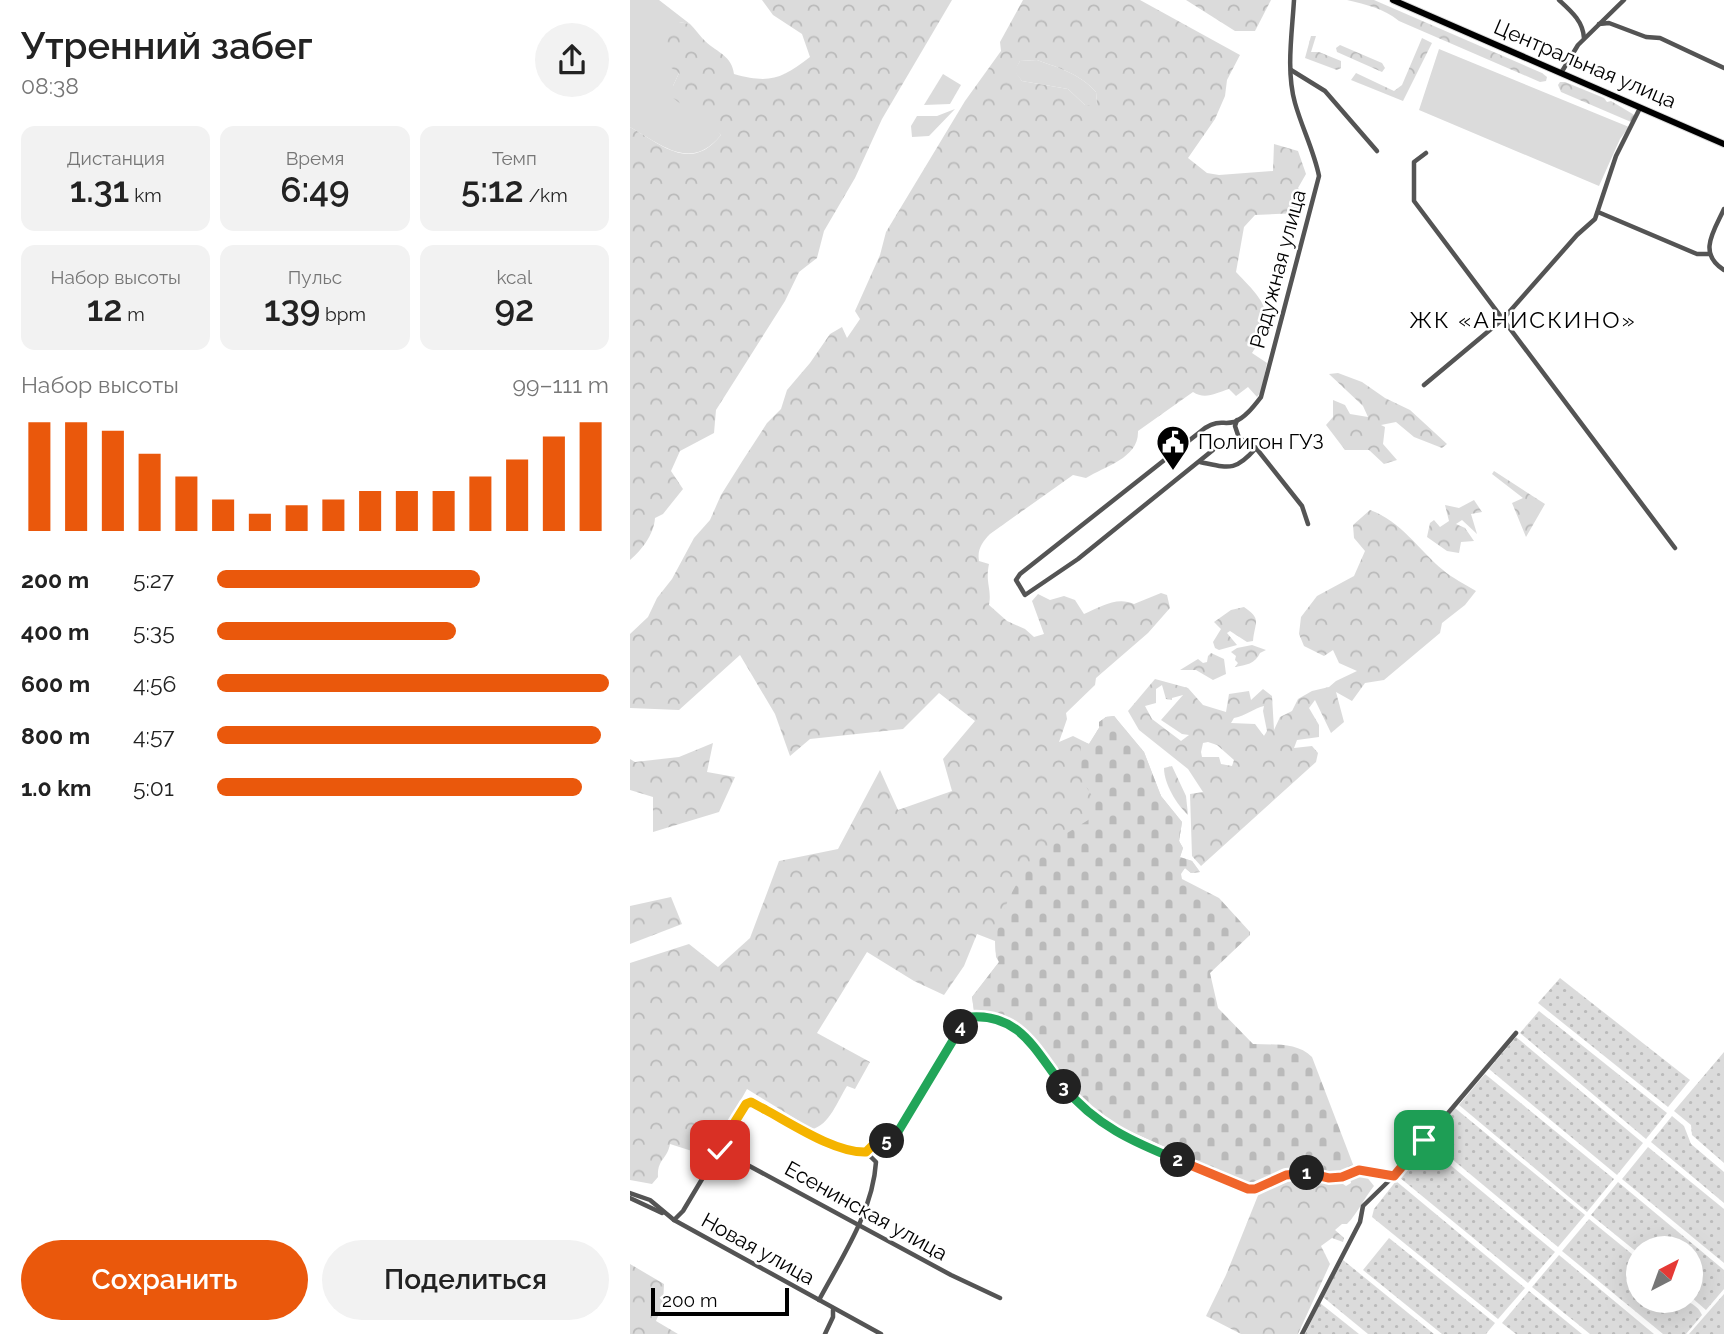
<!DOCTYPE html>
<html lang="ru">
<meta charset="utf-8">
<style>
body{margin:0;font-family:Raleway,sans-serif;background:#f2f2f2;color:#222;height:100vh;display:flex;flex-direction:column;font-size:26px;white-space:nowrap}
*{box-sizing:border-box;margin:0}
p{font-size:23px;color:#767676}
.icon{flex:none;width:38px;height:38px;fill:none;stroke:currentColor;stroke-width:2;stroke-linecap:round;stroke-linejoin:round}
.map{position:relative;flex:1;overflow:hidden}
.drawer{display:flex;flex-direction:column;background:#fff;width:630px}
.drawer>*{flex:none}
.needle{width:46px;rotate:41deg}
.tools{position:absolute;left:996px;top:1236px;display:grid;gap:14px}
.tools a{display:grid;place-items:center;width:77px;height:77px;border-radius:50%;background:#fff;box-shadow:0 7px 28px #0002;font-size:35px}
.scale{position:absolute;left:21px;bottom:18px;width:138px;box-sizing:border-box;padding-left:7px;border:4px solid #000;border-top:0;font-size:19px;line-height:24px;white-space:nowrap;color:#000;-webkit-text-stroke:5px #fff;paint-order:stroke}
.pin{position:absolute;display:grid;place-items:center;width:60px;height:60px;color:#fff;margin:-30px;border-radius:14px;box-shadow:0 4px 10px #0006}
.km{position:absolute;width:35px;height:35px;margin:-18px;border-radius:50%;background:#222;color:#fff;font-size:19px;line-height:35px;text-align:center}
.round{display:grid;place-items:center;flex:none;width:74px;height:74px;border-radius:37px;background:#f2f2f2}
.summary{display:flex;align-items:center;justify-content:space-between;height:119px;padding:0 21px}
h1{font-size:38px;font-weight:600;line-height:52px}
.figures{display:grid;grid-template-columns:repeat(3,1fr);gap:10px;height:119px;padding:7px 21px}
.figures div{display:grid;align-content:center;border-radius:14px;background:#f2f2f2;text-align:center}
.figures b{font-size:35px;font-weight:600}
.figures small{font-size:19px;font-weight:400}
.figures p{font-size:19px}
.chart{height:196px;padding:14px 21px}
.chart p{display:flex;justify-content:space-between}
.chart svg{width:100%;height:126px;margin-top:7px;stroke:#ea580c;stroke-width:6}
.button{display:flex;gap:14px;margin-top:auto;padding:14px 21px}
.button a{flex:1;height:80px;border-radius:42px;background:#ea580c;color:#fff;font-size:28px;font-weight:600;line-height:80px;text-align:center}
.button a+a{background:#f2f2f2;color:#222}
ul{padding:0 21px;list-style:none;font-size:23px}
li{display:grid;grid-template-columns:112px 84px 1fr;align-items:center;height:52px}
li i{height:18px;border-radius:9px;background:#ea580c}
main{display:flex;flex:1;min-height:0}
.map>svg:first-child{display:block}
.grass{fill:#dbdbdb}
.forest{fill:url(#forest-crowns);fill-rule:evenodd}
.cemetery{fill:url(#cemetery-stones)}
.garden{fill:url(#garden-dots)}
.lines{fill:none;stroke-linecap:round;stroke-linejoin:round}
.major-casing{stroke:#dbdbdb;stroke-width:8}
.minor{stroke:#545454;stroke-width:4.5}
.major{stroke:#000;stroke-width:6}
.split-1-casing{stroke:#fff;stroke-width:14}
.split-2-casing{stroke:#fff;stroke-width:14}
.split-3-casing{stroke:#fff;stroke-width:14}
.split-4-casing{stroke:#fff;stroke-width:14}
.split-5-casing{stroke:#fff;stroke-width:14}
.split-6-casing{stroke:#fff;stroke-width:14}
.split-7-casing{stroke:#fff;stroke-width:14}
.split-1{stroke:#f0652b;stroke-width:9}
.split-2{stroke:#f0652b;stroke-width:9}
.split-3{stroke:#22a559;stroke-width:9}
.split-4{stroke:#22a559;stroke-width:9}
.split-5{stroke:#22a559;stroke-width:9}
.split-6{stroke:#f5b400;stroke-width:9}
.split-7{stroke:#f5b400;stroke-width:9}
.labels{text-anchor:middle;stroke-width:5;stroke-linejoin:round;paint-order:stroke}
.street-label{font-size:21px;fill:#000;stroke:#fff}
.poi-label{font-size:21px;fill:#000;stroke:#fff;text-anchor:start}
.neighbourhood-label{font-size:23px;letter-spacing:2px;fill:#000;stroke:#fff}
</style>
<main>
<section class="drawer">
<div class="summary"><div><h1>Утренний забег</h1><p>08:38</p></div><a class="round"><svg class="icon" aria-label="share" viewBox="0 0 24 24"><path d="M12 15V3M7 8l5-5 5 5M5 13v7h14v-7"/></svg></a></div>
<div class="figures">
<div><p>Дистанция</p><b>1.31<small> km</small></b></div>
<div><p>Время</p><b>6:49</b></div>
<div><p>Темп</p><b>5:12<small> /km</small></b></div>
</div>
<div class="figures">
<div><p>Набор высоты</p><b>12<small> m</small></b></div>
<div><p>Пульс</p><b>139<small> bpm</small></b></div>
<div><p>kcal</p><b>92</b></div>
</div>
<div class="chart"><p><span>Набор высоты</span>99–111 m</p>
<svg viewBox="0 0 160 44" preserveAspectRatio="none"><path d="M5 44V6M15 44V6M25 44V9M35 44V17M45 44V25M55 44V33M65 44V38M75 44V35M85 44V33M95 44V30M105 44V30M115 44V30M125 44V25M135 44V19M145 44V11M155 44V6"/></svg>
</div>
<ul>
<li><b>200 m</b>5:27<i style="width:67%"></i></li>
<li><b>400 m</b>5:35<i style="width:61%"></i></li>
<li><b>600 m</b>4:56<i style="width:100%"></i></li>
<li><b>800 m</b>4:57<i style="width:98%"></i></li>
<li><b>1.0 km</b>5:01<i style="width:93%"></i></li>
</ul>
<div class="button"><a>Сохранить</a><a>Поделиться</a></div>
</section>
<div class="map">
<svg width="1094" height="1334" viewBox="0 0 1094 1334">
<defs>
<pattern id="forest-crowns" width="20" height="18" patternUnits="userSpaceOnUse" patternTransform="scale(1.75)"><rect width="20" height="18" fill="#dbdbdb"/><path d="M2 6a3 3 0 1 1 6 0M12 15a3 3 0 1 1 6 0" fill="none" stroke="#bababa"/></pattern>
<pattern id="cemetery-stones" width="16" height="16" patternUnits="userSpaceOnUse" patternTransform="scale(1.75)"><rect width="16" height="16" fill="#dbdbdb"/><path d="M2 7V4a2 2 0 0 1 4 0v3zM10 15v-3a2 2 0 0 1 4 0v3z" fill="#bababa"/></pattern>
<pattern id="garden-dots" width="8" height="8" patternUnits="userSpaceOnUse" patternTransform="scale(1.75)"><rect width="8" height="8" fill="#dbdbdb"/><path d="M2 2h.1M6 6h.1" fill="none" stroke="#bababa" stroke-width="1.8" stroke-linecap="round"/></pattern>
</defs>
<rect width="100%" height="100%" fill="#fff"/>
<g class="grass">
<path d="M0 0H29L60 24 49 22V73L43 86 91 135C61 172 32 145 0 127Z"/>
<path d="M809 49 999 127 990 139 969 186 789 110Z"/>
<path d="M407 60C429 68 450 74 466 92L467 105H455L438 89 392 81 384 71 390 61Z"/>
<path d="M313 74 331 85 320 104 294 105Z"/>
<path d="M325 109 299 136 282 137 281 126 287 116H307Z"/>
</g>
<g class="forest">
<path d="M132 0H322L252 119 225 178 194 231 187 258 169 272 155 301 86 410 84 433 50 451 41 471 53 489 33 514 25 518C24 534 12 550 0 560V127C32 145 61 173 91 135L43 98V86L49 73 34 63 31 44 37 28 49 22 60 24C65 29 70 36 75 41 88 53 102 56 104 74 140 84 151 79 180 57L172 34 143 15Z"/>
<path d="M393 0H510L610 55 597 80 595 96 585 119 558 158 577 173 589 175 643 171 644 144 668 151 676 174 668 188 673 194 669 213 625 215 614 227 606 272C635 302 648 314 622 353L637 363 631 392 627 397 618 387 606 396 599 389C586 393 575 400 563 392L508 431C509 458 475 466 456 478L443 475 360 534C352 542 347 550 349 561L359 564C355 583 362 588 359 605L377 621 395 629 404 637 414 634 402 601 408 594 420 600 434 596 445 600 454 614C470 607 487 596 504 604L531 593 537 595 540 608 518 633 466 678 465 685 436 713 437 719 429 742 443 736 459 744 469 728V722L476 717 484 716 514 752 531 796 552 822 549 841 553 848 550 857 562 861 570 872 561 873 555 868 539 884 573 965 597 1044 682 1057 615 1183 480 1122 465 1112 408 1048 397 1030 386 1022 344 1011 342 997 369 962 366 957 365 941 347 934 334 966 314 995 284 981 237 952 187 1033 240 1062 225 1089 217 1086C208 1100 199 1126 182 1129L117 1089 77 1160 72 1156 80 1131 70 1128 67 1146 62 1151 40 1144C37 1160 27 1159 28 1177L22 1184 0 1180V963L59 944 88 967 120 938 149 861 208 849 250 770 268 810 322 791 313 759 345 721 309 693 273 729 180 739 160 756 145 714 110 655 49 710 0 708V634L18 617 27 598 42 579 64 538 80 520 91 495 113 460 137 423 151 409 157 390 180 363 200 334 212 327 217 338 230 319 225 311 250 255 256 232 335 101 371 51 370 42ZM407 60C429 68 450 74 466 92L467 105H455L438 89 392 81 385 71 390 61Z"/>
<path d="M556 0H641L625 31H605Z"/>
<path d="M717 0H744L912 73 917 77 916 81 910 82 769 21C753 8 737 5 717 0Z"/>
<path d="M681 36H686L681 52H689L711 61V68L707 70 675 58Z"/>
<path d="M792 38 802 43 773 101 721 80 726 73 764 91 772 85Z"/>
<path d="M710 45 752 63 755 68 752 72 707 52 706 48Z"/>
<path d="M930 82H935L974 98 977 102 981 101 1006 116 1001 122 931 92 928 85Z"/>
<path d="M708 373 732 382 755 398 780 410 817 444 812 448 784 437 766 422 751 425 755 427 753 444 767 460 754 464 739 450H715L696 425 703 417V400L715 405 720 414 738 417 733 406 699 374Z"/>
<path d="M864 471 915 504 896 537 882 503 893 498 862 474Z"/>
<path d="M844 500 852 512 841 514 847 534 832 520 826 524 835 528 844 541 831 542 829 553 817 551 797 537 800 523 804 520 810 527 819 521 815 505 829 508Z"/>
<path d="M740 510C771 521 789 550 813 570 822 578 835 584 846 591L835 605 812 623 810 633 754 680 735 683 722 701 706 692 714 722 701 733 685 700 679 708 689 725V737L667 740 664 748 682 746 688 753 686 762 571 866 562 856 560 794 573 792 558 769 509 730 498 711 525 679 558 688 573 705 596 712 599 694 619 691 621 700 633 689 642 696 644 730 650 717 662 711 668 699 682 691 699 687 706 681 727 671 709 663 703 650 694 656 674 646 669 634 671 617 687 596 724 576 735 551 724 538 723 525ZM532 685 536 699 542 700V698L553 695 531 720 552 734 559 735 551 741 522 719 515 706 526 703V689ZM634 706 633 711 637 731 634 736 625 724 601 723 604 718C616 716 624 708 634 706ZM578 742 587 745 604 760 602 766 591 764 589 757H572L571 752 573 743Z"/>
<path d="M614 607C632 619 625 622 623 641L617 642 600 631 597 633 607 645 589 650 585 648 583 642 591 629 584 622 601 610Z"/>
<path d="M622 645 636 650 630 653C625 664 616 665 605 667L608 663 605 660 606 656 601 652 607 648Z"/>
<path d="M581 653 594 659 596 674 583 680 566 670H550L568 659 573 663 577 662 578 656Z"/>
<path d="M83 743 77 772 105 777 89 812 23 832V797L0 790V759L5 762 49 757Z"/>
<path d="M542 766 556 796 558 815C547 805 534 784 534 768Z"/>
<path d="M41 897 52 924 0 944V906Z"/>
<path d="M732 1171 744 1186C734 1198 728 1213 717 1224H712L705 1230 714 1238 713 1242 702 1238 691 1246 700 1264 668 1334H611L576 1316 596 1275 631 1188C640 1185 647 1178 656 1176 676 1171 700 1175 716 1186L721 1183 720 1177Z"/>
<path d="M0 1264 34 1284 33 1304 26 1321 48 1334H0Z"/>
</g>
<path class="cemetery" d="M484 716 514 752 531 796 552 822 549 841 553 848 550 857 562 861 570 872 561 873 555 868 551 874 552 879 589 898 620 932V935L580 973 588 1008 623 1044C643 1045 667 1042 682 1057L724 1167 710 1176 697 1177 679 1172 655 1174 627 1186 615 1183 480 1122 465 1112 433 1082 397 1030 386 1022 344 1011 342 997 369 962C356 940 381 890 395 871 402 860 416 848 426 840 438 832 451 825 463 817 467 790 456 794 451 775 449 765 451 751 451 741L459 744 469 728V722L476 717Z"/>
<g class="garden">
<path d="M930 978 1060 1080 1038 1107 908 1003Z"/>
<path d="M909 1011 1037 1113 1016 1139 890 1033Z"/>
<path d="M886 1037 1013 1143 987 1175 859 1069Z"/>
<path d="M1094 1052V1163L1062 1135 1061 1125 1044 1111Z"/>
<path d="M855 1074 984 1179 957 1212 829 1105Z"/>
<path d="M825 1108 955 1215 928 1247 799 1140Z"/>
<path d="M1042 1116 1054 1126 1061 1144 1094 1172V1203L1021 1142Z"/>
<path d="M795 1144 925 1252 898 1283 769 1177Z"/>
<path d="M1018 1147 1094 1209V1263L992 1179Z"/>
<path d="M766 1181 895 1288 868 1319 742 1217 744 1209Z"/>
<path d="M988 1182 1094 1270V1289L1076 1310 1061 1297 1060 1248H1008V1253L961 1215Z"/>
<path d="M959 1219 1008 1259V1300C1029 1300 1063 1293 1072 1315L1056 1334H1033L932 1251Z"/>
<path d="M759 1238 865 1323 856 1334H812L733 1270Z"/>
<path d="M929 1255 1024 1334H960L902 1287Z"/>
<path d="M713 1260 804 1334H738L693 1297Z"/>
<path d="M899 1291 952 1334H886L872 1323Z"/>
<path d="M1094 1294V1334H1059Z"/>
<path d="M690 1303 729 1334H675Z"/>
</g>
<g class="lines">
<defs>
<path id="major" d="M763 0 1094 144"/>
</defs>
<use href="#major" class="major-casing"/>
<g class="minor">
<path d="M929 0C941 11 953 21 954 38"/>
<path d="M969 24 979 23 1016 37 1030 38 1094 68"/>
<path d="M661 70 695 91 747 151"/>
<path d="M931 73 948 45 994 0"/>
<path d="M796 153 784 162V201L1045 548"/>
<path d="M1094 209C1084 231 1067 253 1094 270"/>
<path d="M968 212 1067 254H1079"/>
<path d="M794 385 873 319 947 235 965 219 986 156 1010 108"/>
<path d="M607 420 605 426 609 438 626 448 672 506 678 524"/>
<path d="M583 450 448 559 395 595 386 580 390 574 575 428C590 419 593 425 604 422 615 418 624 406 631 397L689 176C684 151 672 128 665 103 656 71 662 34 664 0"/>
<path d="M570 462C599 468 605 472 626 448"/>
<path d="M88 1149 321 1275 370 1298"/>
<path d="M236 1152 246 1142 263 1140 328 1030 341 1017H355L394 1033 440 1094 472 1124 529 1152 618 1189H625L656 1175 680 1173 699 1178 712 1177 729 1170 764 1176"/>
<path d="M0 1193 20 1200 44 1220 251 1334"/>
<path d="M0 1198 32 1213"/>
<path d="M44 1220 53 1211 118 1102 195 1140 224 1151 236 1152"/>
<path d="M189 1300C212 1257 243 1211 246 1162L236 1152"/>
<path d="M195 1334 203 1317V1310"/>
<path d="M672 1334 730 1222 733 1206 768 1172 886 1033"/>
</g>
<use href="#major" class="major"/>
</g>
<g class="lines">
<defs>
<path id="split-1" d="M677 1173 699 1178 712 1177 729 1170 764 1176 794 1140"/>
<path id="split-2" d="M548 1160 618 1189H625L656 1175 677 1173"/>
<path id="split-3" d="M434 1087C465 1125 503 1142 548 1160"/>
<path id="split-4" d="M331 1027 341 1017C392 1014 406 1053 434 1087"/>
<path id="split-5" d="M257 1141 263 1140 331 1027"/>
<path id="split-6" d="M134 1109C162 1124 205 1153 236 1152L246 1142 257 1141"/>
<path id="split-7" d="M90 1150 88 1149 116 1104 121 1102 134 1109"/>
</defs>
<use href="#split-1" class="split-1-casing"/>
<use href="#split-2" class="split-2-casing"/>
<use href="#split-3" class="split-3-casing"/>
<use href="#split-4" class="split-4-casing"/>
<use href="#split-5" class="split-5-casing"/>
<use href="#split-6" class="split-6-casing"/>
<use href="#split-7" class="split-7-casing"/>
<use href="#split-1" class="split-1"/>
<use href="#split-2" class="split-2"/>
<use href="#split-3" class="split-3"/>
<use href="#split-4" class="split-4"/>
<use href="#split-5" class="split-5"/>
<use href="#split-6" class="split-6"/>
<use href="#split-7" class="split-7"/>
</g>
<defs>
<symbol id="civic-pin" viewBox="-11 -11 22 30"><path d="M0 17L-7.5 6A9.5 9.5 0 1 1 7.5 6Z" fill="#000" stroke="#fff"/><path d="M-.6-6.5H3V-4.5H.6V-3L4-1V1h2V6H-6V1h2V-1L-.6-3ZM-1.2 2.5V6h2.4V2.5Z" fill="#fff"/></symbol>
</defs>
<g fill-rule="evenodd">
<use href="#civic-pin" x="524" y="423" width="38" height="52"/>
</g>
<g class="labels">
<g class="street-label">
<text transform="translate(955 64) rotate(23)" y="7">Центральная улица</text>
<text transform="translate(648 269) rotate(-75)" y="7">Радужная улица</text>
<text transform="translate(236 1211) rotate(29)" y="7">Есенинская улица</text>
<text transform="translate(128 1249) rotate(29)" y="7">Новая улица</text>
</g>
<g class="poi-label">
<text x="568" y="449">Полигон ГУЗ</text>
</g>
<g class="neighbourhood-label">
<text x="893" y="328">ЖК «АНИСКИНО»</text>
</g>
</g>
</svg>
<div class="tools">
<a><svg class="needle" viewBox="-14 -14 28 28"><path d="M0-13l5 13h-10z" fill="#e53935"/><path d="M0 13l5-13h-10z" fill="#767676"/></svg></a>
</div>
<div class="scale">200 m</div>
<div class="pin" style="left:794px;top:1140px;background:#1e9e55"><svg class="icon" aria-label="arrive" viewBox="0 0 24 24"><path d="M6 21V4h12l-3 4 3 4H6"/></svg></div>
<div class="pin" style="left:90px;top:1150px;background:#d93025"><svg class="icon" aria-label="check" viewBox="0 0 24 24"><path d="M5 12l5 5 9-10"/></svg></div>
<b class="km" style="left:677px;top:1173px">1</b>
<b class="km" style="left:548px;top:1160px">2</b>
<b class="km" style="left:434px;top:1087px">3</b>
<b class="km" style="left:331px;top:1027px">4</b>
<b class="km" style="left:257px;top:1141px">5</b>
</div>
</main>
